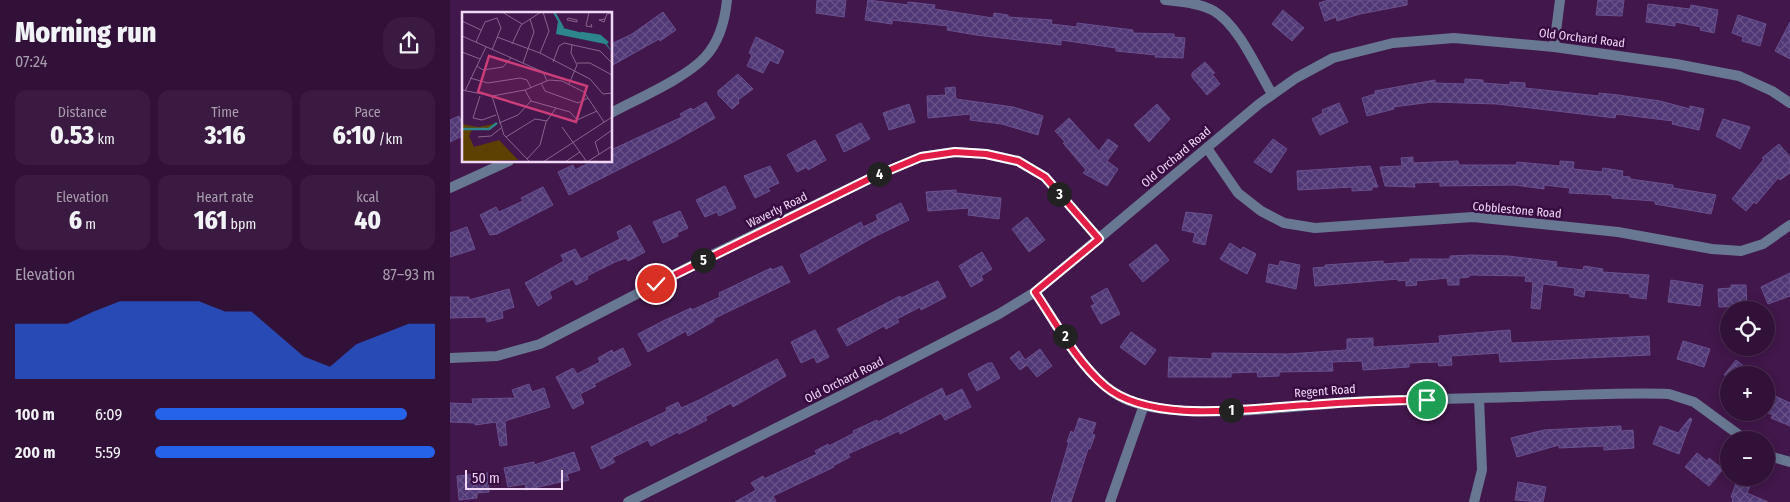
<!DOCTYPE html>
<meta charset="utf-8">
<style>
body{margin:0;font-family:"Fira Sans Condensed",sans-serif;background:#3a1a40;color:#f1f3f6;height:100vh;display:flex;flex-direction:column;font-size:19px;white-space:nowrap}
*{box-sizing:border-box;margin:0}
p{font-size:16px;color:#a89dae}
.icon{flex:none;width:28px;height:28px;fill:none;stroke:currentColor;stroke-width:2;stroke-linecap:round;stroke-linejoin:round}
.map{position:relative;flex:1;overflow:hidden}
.sheet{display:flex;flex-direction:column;background:#321138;width:450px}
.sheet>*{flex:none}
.controls{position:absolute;left:1270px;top:301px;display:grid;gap:10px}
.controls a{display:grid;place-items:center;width:55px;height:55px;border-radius:50%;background:#321138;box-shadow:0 2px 12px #0003,0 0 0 1px #4d3153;font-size:25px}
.scale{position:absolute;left:15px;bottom:12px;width:98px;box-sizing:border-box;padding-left:5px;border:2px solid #f0d7f6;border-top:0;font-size:14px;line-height:18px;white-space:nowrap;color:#f0d7f6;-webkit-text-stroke:4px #370c40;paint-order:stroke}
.pin{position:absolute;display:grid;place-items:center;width:42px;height:42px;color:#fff;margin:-21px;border:2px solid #fff;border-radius:50%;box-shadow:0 1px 5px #0007}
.km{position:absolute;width:25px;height:25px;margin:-12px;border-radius:50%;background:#222;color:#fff;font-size:14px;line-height:25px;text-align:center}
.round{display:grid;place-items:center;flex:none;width:52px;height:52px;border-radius:20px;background:#3a1a40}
.head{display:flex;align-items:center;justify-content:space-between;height:85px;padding:0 15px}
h1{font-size:28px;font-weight:800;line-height:38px}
.figures{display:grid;grid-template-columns:repeat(3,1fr);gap:8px;height:85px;padding:5px 15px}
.figures div{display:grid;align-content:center;border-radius:12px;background:#3a1a40;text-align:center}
.figures b{font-size:25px;font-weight:800}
.figures small{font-size:14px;font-weight:400}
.figures p{font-size:14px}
.chart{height:140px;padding:10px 15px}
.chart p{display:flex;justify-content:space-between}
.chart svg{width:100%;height:90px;margin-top:5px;fill:#2563eb;opacity:.7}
ul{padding:0 15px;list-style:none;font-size:16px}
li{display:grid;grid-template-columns:80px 60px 1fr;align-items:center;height:38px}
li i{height:12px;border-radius:6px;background:#2563eb}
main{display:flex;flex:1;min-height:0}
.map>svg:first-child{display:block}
.building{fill:url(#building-cross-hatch);stroke:#68508e}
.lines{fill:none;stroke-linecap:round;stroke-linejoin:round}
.street{stroke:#687892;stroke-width:10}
.route-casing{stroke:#fff;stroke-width:10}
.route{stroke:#e11d48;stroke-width:6}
.labels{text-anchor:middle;stroke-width:5;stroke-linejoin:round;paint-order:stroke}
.street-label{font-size:12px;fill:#f0d7f6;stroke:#370c40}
.inset-river{fill:none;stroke:#2c868b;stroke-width:2.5}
.inset-road{fill:none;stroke:#88648f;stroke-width:1}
.view{fill:#cb3e7a;fill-opacity:0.15;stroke:#cb3e7a;stroke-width:2.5}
.inset-edge{fill:none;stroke:#f0d7f6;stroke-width:2.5}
</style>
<main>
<section class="sheet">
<div class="head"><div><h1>Morning run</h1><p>07:24</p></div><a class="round"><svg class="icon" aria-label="share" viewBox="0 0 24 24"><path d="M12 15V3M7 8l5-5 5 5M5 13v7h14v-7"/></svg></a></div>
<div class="figures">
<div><p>Distance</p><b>0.53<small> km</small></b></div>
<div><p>Time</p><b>3:16</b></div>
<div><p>Pace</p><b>6:10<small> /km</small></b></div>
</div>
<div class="figures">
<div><p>Elevation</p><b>6<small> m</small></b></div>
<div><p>Heart rate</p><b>161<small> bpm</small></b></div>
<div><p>kcal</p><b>40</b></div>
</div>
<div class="chart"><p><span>Elevation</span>87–93 m</p>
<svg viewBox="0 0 160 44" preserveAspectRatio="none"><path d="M0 44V17L10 17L20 17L30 11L40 6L50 6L60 6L70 6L80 11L90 11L100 22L110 33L120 38L130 27L140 22L150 17L160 17V44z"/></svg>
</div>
<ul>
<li><b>100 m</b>6:09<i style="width:90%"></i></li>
<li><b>200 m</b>5:59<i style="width:100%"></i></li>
</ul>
</section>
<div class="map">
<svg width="1340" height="502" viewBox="0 0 1340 502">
<defs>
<pattern id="building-cross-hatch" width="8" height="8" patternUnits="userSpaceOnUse" patternTransform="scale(1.25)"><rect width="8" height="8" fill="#503775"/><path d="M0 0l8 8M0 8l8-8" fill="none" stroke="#6a5389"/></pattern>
</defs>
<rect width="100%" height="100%" fill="#42174b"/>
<g class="building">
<path d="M367 0H396L394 17 366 13Z"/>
<path d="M418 0 458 5V2L485 5 484 9 543 18 544 13 558 15V17L602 20 601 24 627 27V23L683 30V33L724 34V37L735 38 733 58 705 57 706 55 666 51V48L611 40V45L526 35 497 30 498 26 442 20V24L415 20Z"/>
<path d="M878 0H957V5L910 14 887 21 886 17 875 21 869 3Z"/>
<path d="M1148 0H1174L1172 16 1146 15Z"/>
<path d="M1198 4 1240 9 1241 5 1268 10 1264 33 1250 30 1251 27 1225 22V26L1196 22Z"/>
<path d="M833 10 854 28 842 41 822 24Z"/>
<path d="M213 12 226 30 210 41 209 39 161 66V44L182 34Z"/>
<path d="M1288 15 1316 24 1310 46 1292 41 1293 37 1282 33Z"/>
<path d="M1340 22V59L1325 51Z"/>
<path d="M306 37 334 51 328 64 320 60 313 73 297 66 302 55 299 53Z"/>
<path d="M755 62 765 73 762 74 770 84 757 95 742 77V73Z"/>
<path d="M288 74 303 89 288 100 289 103 282 109 268 95V91Z"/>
<path d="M1015 79 1033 80V83L1060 85V82L1075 83V88L1149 96V93L1168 95 1210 101 1240 109V106L1254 109 1249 130 1222 124 1223 121 1166 114 1165 118 1047 104 982 102 943 107 944 109 917 116 912 98 925 94V91L985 80V83L1015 84Z"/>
<path d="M505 87 506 99 563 107 593 116 588 135 552 124 520 120 521 114 478 118 477 96 496 95 495 88Z"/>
<path d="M256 102 265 118 223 142 119 195 108 172 123 165 125 170 142 161H161V150L232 117 230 114 241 108 243 110Z"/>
<path d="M889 103 898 122 870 135 862 119 873 113 872 110Z"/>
<path d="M459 104 465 122 439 130 433 113Z"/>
<path d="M707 104 720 119 699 142 684 125Z"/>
<path d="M9 116 14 126V135L0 142V120Z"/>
<path d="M619 118 649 151 658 139 668 146 657 161 668 169 657 186 633 173 636 170 613 143 615 142 605 131Z"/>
<path d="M1273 119 1300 127 1290 149 1266 136Z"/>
<path d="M411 123 420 139 394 152 386 135Z"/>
<path d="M823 139 837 149 821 173 804 162Z"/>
<path d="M365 140 376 160 358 170 357 167 347 172 337 155Z"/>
<path d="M1329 144 1340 157V173L1330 180 1328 178 1306 204 1304 202 1296 211 1282 199 1314 159 1312 158Z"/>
<path d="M963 157V163L1008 161 1009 165H1066L1067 162 1110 166V161L1124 162 1123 169 1152 172 1153 168 1173 171 1172 176 1180 177V179L1223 185V188L1266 195 1261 214 1205 204V201L1162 198V195L1119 193 1120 188 1094 185V189L1065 185 990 186V182L964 183 965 187 935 186 930 167 952 166 951 158Z"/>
<path d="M320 166 329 183 318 188 320 191 305 198 294 176Z"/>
<path d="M920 166 928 187H922V190L902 191V187L848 190 847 171Z"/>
<path d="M275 186 286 208 269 216 267 212 255 217 246 200Z"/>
<path d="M93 187 103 205 47 234 40 235 30 215 46 207 49 212 73 201 71 198Z"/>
<path d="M506 190V193L551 198 549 219 518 215 519 208 478 211 476 192Z"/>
<path d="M451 203 459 220 422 238 359 274 350 255 411 222 413 227 428 220 426 215Z"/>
<path d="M230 211 238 228 227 233 228 236 213 243 203 222Z"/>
<path d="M736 212 762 215 755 245 743 242 745 233 732 230Z"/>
<path d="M577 217 595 240 579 252 562 229Z"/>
<path d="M180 225 195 252 178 261 176 258 165 262 137 276 138 279 126 285 123 279 99 292 102 298 88 306 75 283 114 261 111 255 125 249 131 259 170 239 167 232Z"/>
<path d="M17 227 25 249 0 257V233Z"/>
<path d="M780 243 791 250 793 247 806 254 797 274 770 259Z"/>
<path d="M706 244 719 260 693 282 679 265Z"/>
<path d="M532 252 542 269 531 276 533 280 521 287 509 266Z"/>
<path d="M1021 255 1058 256 1107 262 1106 267 1133 270 1134 266 1153 269 1152 272 1199 275 1196 299 1180 297V294L1135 290 1134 297 1124 295 1125 288 1093 284 1090 309 1081 308 1083 282 1075 281 1076 276 1019 275V277L1009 278V285H998L997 278 966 281 967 285 956 286V280L948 281V279L865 286 863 268 875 267V265L933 261V264L960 262V259H1000V256Z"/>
<path d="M830 261 850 265 846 289 816 282 819 264 829 266Z"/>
<path d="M332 266 340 282 263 319 264 321 238 336 236 331 198 352 188 334 213 321 241 308 242 310 270 297 269 293 321 268 322 270Z"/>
<path d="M1340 273V296L1318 304 1311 287Z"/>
<path d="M1221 280 1253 285 1250 306 1218 302Z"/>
<path d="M488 281 496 297 471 310 470 307 447 319 449 322 436 329 434 326 397 346 387 329 450 296 451 298Z"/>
<path d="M1281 285H1296L1297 306 1269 307 1268 289 1281 288Z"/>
<path d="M657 288 670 314 651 324 641 306 645 304 641 297Z"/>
<path d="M59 289 64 307 52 311 53 318 37 322 36 317 0 318V297H19V300Z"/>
<path d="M365 330 379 357 367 363 364 357 351 363 341 342Z"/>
<path d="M1060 330 1061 342 1063 343 1199 336 1200 355 1050 362 1049 353 1034 354 1001 356 1002 365 989 366 988 362 959 363V367L913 370 912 361 882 362 883 371 829 372V376L808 377 807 372 781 373V377H718L719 357 762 359V353L837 354 897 350V339L923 338V347L990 343 989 336Z"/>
<path d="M681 332 706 350 695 365 670 347Z"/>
<path d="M1233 341 1260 349 1254 367 1227 359Z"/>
<path d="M173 348 181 365 144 384 146 386 130 394 134 403 123 409 106 377 123 368 127 374 150 362 148 358 162 350 163 353Z"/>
<path d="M590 349 602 366 587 377 577 365 570 370 560 358 569 351 575 360Z"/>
<path d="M327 359 336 376 283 407 281 403 255 417 257 420 229 434 228 432 201 446 198 440 162 458 165 462 151 469 141 447 217 411 216 408 228 402 231 408 247 401Z"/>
<path d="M1286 360 1305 375H1274Z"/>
<path d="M538 363H542L550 378 527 391 518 374Z"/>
<path d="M79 384 82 392 94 388 100 407 55 421 57 445 50 446 46 422 25 425V423L0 422V403L23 404 22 399 65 398 62 390Z"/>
<path d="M492 388 496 397 512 389 521 407 495 420 491 413 450 434 449 431 398 454 400 457 383 466 384 467 323 496 326 502H285L306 490 301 483 313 476 314 479 367 454 365 451 378 444 379 446 404 433 403 431 427 420 428 422Z"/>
<path d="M1323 395 1340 403V426L1321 418 1323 415 1316 412Z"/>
<path d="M629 418 646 423 642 434 645 435 640 449H638L621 502H601L619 442H617L621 431 624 433Z"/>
<path d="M1240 418 1242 419 1229 454 1203 444 1210 426 1228 433Z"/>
<path d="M1171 426V431L1183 430 1184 448 1154 450V446L1109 448V445L1067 457 1061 438 1094 430Z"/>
<path d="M124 452 130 470 117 474 119 480 76 490 75 484 58 487 54 468 84 462V465Z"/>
<path d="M1247 453 1257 461 1259 458 1273 469 1259 486 1235 467Z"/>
<path d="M38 473 39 492 27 493V498L9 500 7 476Z"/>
<path d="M1288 478 1301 484 1297 493 1318 502H1282L1283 498 1281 497Z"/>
<path d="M1068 482 1096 487 1093 502 1065 500Z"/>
</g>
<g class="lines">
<g class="street">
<path d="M715 0C731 2 750 3 764 11 789 26 807 69 822 94"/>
<path d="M1104 47 1110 0"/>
<path d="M161 113C187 99 236 78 255 57 269 42 275 20 277 0"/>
<path d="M757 148 788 193 811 211 834 223 865 228 1023 217 1168 232 1262 249 1291 251 1313 244 1340 225"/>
<path d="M0 188 59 161"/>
<path d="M585 292C609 327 639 386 680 401 735 422 842 406 902 402 956 399 1010 399 1064 397 1115 396 1167 392 1219 394L1244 402 1296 440"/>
<path d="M0 358 47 356 90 344 264 254 423 177 471 157 505 152 536 154 568 161 595 177 649 239"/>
<path d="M1316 455 1340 462"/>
<path d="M178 502 392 395 549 314 585 292 809 104 846 78 883 58 943 43 1004 38 1104 47 1226 64 1289 76 1322 91 1340 103"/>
<path d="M660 502 694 405"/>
<path d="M1024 502 1032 470 1029 398"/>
</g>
</g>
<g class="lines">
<defs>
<path id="route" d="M206 284 423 177 471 157 505 152 536 154 568 161 595 177 649 239 585 292C606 323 626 361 655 386 701 425 802 408 859 405 898 402 937 400 977 400"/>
</defs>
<use href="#route" class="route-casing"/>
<use href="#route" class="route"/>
</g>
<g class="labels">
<g class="street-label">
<text transform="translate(1132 38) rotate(7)" y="4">Old Orchard Road</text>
<text transform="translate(726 157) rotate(-40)" y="4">Old Orchard Road</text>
<text transform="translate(327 210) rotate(-26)" y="4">Waverly Road</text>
<text transform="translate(1067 210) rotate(5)" y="4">Cobblestone Road</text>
<text transform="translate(394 380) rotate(-27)" y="4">Old Orchard Road</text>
<text transform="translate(875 391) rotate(-4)" y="4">Regent Road</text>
</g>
</g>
<g transform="translate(12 12)">
<rect width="150" height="150" fill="#42174b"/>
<path d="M37 128 56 148 7 150 9 148Z" fill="#5d4102"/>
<path d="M36 111 28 118H10L7 124 12 135 37 128 7 150H0V112L16 115Z" fill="#5d4102"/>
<path d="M96 9 101 16 141 26 150 40 143 32 94 22Z" fill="#2c868b"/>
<path class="inset-river" d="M92 0 101 16M119 21 138 24 146 31M0 117H27L35 111"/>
<path class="inset-road" d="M40 0 60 12M127 0 124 14 130 15 129 12M106 6 115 8V10L105 8ZM143 7 137 8 142 10 145 2 150 1M0 9 19 18M0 24 81 60 85 69M35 25 78 41M14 30 23 10 35 6M50 32 59 13 79 0M30 38 39 16 35 6M0 40 18 47M78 41 128 67 141 82 150 81M78 41 87 19 81 0M91 50 97 34 102 31 138 39 150 51M61 51 72 20 68 7M115 51H128L150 63M15 54 21 58 41 55 49 46M8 66 26 71 58 66 65 68 69 76M79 71 83 79 116 91 126 86M107 72 115 53 109 41 110 33M0 78 30 84 63 78 87 68 100 69 122 80 142 110M63 78 69 89 108 100 115 108 135 99M3 79 24 35M18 84 11 106 20 108 34 103M30 84 42 123 68 150M37 111 56 103 69 89M100 115 125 150M16 125 29 124 39 116M44 125 73 107 85 109M137 142 133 130 150 118M65 147 78 133 84 110 94 96M81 150 150 105M103 150 118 140M125 150 150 134"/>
<path class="view" d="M27 44 125 74 114 110 16 80Z"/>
<rect width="150" height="150" class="inset-edge"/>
</g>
</svg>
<div class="controls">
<a><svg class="icon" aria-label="locate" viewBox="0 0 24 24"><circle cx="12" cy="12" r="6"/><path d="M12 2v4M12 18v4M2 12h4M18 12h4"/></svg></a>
<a>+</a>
<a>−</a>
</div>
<div class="scale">50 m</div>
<div class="pin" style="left:977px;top:400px;background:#1e9e55"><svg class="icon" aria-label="arrive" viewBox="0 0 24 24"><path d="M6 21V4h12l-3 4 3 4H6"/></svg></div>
<div class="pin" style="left:206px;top:284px;background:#d93025"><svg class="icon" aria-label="check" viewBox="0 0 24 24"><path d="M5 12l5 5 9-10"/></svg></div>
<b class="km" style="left:781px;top:410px">1</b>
<b class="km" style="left:615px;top:336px">2</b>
<b class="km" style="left:609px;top:194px">3</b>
<b class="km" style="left:429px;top:174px">4</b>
<b class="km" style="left:253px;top:260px">5</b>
</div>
</main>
